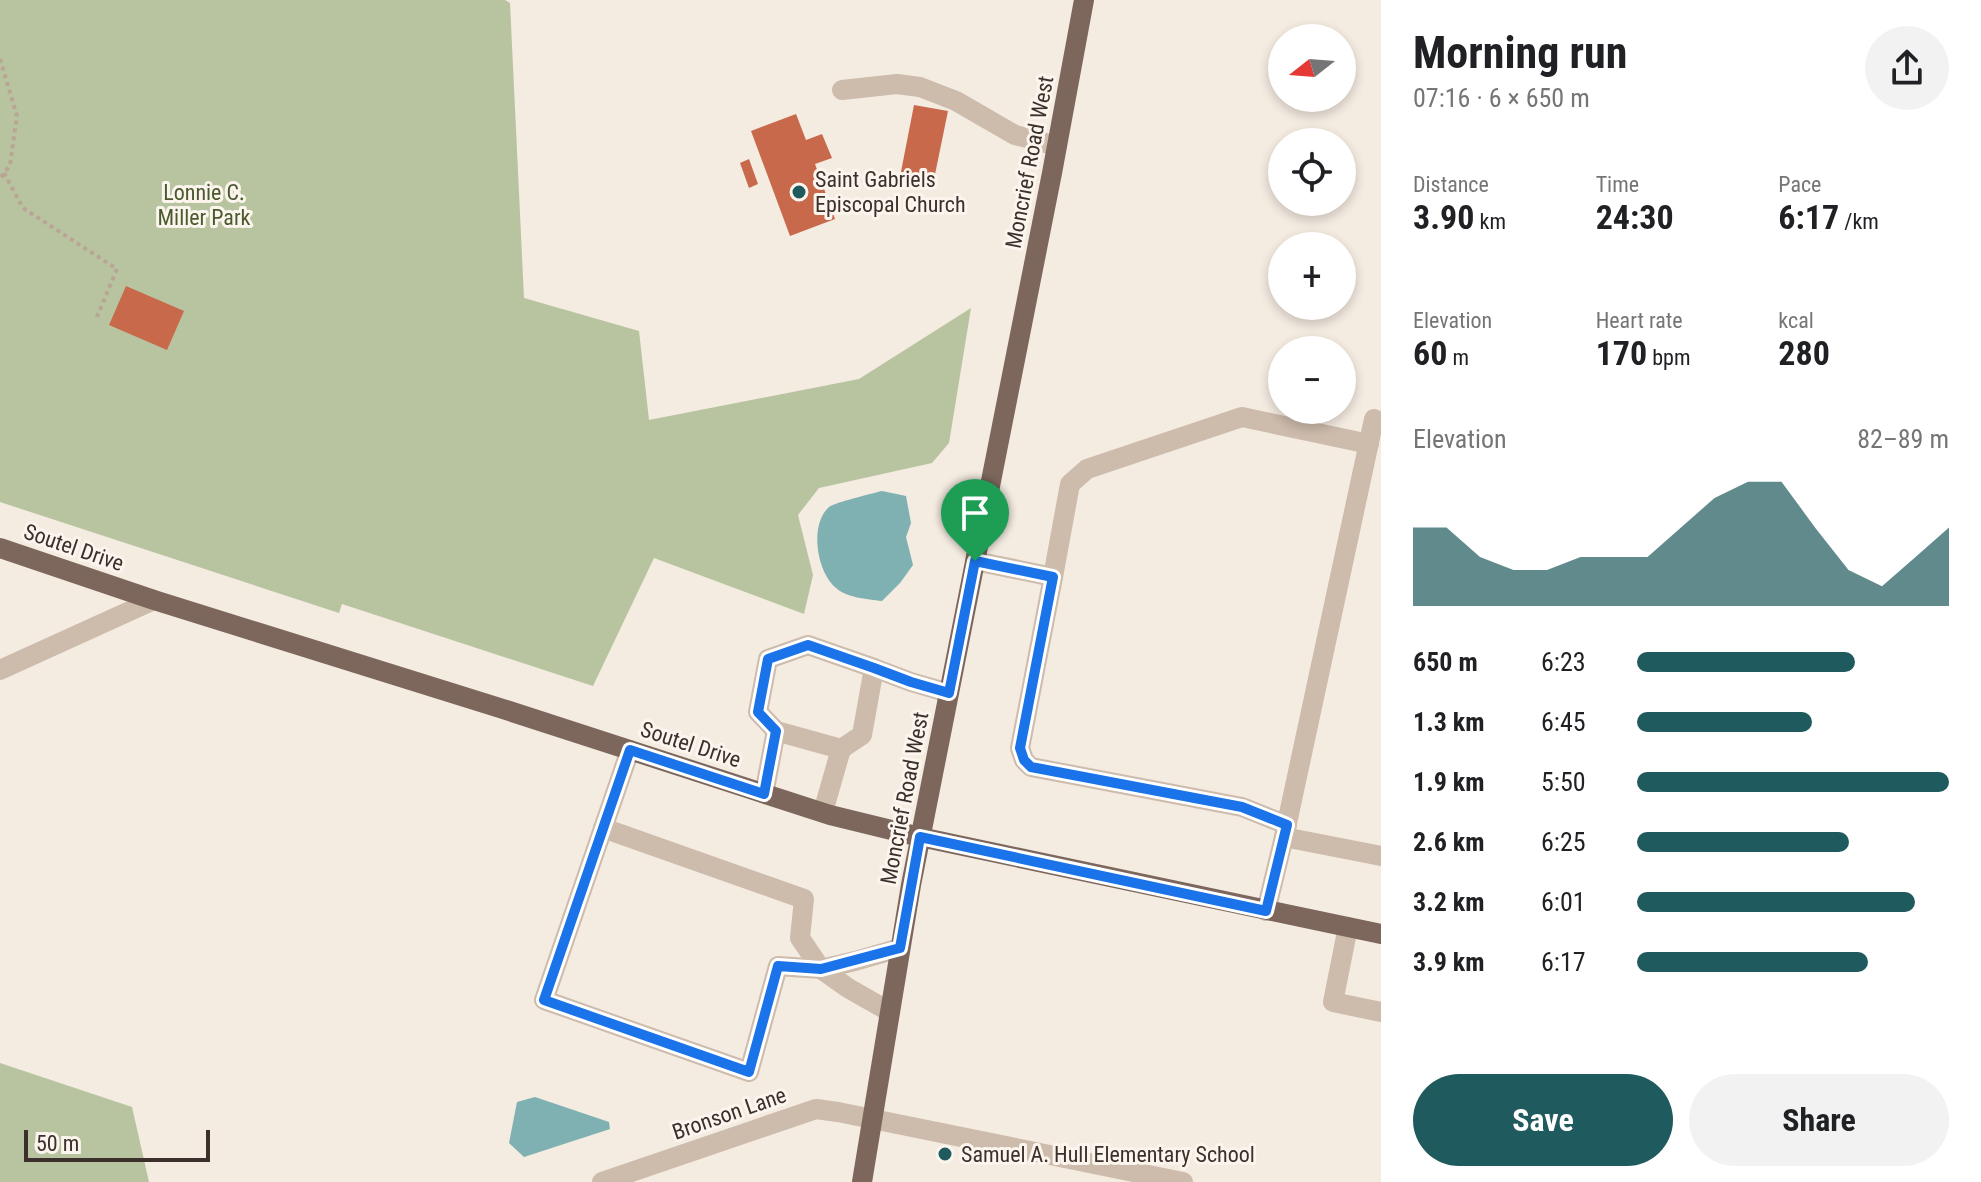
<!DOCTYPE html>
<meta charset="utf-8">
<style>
body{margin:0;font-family:"Roboto Condensed",sans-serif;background:#f2f2f2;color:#202124;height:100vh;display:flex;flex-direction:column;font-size:30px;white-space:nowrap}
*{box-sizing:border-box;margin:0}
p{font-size:26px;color:#757577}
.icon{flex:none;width:44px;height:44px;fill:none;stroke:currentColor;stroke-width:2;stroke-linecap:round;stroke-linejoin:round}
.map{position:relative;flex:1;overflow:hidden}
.details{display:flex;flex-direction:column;background:#fff;width:600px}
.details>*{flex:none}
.needle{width:52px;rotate:253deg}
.controls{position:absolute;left:1268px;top:24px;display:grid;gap:16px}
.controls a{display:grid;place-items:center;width:88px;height:88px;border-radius:50%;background:#fff;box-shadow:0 4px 12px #0003;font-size:40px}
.scale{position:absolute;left:24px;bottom:20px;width:186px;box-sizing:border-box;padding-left:8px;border:4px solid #3b302b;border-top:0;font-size:22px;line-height:28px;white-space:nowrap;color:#3b302b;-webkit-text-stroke:6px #fbf5ee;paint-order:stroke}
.pin{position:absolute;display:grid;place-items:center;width:68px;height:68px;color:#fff;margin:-82px -34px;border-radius:50% 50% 50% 0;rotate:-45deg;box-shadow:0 0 8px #0007}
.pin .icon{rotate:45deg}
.round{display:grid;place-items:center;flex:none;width:84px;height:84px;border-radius:42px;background:#f2f2f2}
.overview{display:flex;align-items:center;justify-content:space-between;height:136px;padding:0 32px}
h1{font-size:44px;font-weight:700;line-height:60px}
.metrics{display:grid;grid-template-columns:repeat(3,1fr);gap:12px;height:136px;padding:8px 32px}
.metrics div{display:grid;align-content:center}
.metrics b{font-size:34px;font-weight:700}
.metrics small{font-size:22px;font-weight:400}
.metrics p{font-size:22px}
.chart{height:224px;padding:16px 32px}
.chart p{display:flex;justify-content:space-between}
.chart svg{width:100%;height:144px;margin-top:8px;fill:#1f5a5e;opacity:.7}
.action{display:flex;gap:16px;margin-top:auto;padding:16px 32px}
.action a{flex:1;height:92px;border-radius:48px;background:#1f5a5e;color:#fff;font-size:32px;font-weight:700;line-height:92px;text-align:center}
.action a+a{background:#f2f2f2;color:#202124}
ul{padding:0 32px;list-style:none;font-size:26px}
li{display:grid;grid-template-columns:128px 96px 1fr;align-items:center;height:60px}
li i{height:20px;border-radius:10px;background:#1f5a5e}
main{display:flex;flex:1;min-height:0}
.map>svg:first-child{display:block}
.green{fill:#b8c4a0}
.water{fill:#7fb0b2}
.building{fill:#c8694b}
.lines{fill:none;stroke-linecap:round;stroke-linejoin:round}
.path{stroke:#b9a596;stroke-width:4;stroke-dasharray:4 4;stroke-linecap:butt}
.minor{stroke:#cdbbac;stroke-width:20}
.major{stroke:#7d675c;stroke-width:20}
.route-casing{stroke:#fff;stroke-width:16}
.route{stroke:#1a73e8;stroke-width:10}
.poi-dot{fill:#1f5a5e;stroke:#fbf5ee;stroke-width:3}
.labels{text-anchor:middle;stroke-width:6;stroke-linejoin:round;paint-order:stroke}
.street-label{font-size:22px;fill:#3b302b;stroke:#fbf5ee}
.poi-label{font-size:22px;fill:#3b302b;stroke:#fbf5ee;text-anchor:start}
.park-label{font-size:22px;fill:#4a5a2e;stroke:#fbf5ee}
</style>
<main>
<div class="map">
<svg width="1381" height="1182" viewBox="0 0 1381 1182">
<rect width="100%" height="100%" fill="#f4ebe1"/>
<g class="green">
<path d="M0 0H505L510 3 524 298 639 331 649 420 859 379 971 308 949 443 932 463 819 488 798 515 813 575 804 614 654 558 593 686 342 604 339 613 0 502Z"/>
<path d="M0 1063 132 1107 149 1182H0Z"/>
</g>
<g class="water">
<path d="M882 491 906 496 911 523 906 537 913 565 900 583 882 601C867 599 846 598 835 587 817 571 809 525 829 507 836 502 871 494 882 491Z"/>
<path d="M535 1097 609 1122 610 1129 524 1157 509 1143 517 1102Z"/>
</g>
<g class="building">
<path d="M914 105 948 111 932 189 899 182Z"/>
<path d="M796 114 806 140 822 134 832 158 815 164 835 219 790 236 751 131Z"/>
<path d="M749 159 758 184 749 188 740 163Z"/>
<path d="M126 286 184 311 167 350 109 325Z"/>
</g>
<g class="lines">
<g class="path">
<path d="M0 59 17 116 10 165 0 179"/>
<path d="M4 173 23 208 117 269 96 319"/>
</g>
<g class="minor">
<path d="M842 90 897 84 920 87 956 101 1015 135 1057 146"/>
<path d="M975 561 1053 577 1020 748 1024 760 1031 767 1242 807 1287 825"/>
<path d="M1053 577 1070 484 1087 469 1242 417 1369 444"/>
<path d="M0 670 154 600"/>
<path d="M776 731 758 712 768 659 808 645 874 668"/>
<path d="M841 749 862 735 874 668 911 682 949 693"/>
<path d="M630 750 544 1000 749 1072 778 966 821 969 855 961 900 948"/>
<path d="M764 794 776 731 841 749 823 812"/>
<path d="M603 828 804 899 800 938 821 969 848 988 890 1012"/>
<path d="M1284 837 1374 419"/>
<path d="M1266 911 1284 837 1381 856"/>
<path d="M1348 927 1333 1002 1381 1012"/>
<path d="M602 1182 816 1109 838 1112 1183 1182"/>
</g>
<g class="major">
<path d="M0 548 154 600 503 709 830 815 920 837 1381 934"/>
<path d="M862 1182 911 885 1052 173 1084 0"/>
</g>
</g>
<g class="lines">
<defs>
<path id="route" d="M975 561 1053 577 1020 748 1024 760 1031 767 1242 807 1287 825 1266 911 920 837 900 948 821 969 778 966 749 1072 544 1000 630 750 764 794 776 731 758 712 768 659 808 645 874 668 911 682 949 693Z"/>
</defs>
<use href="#route" class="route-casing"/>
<use href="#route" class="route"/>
</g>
<g class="poi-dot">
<circle cx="799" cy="192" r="8"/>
<circle cx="945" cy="1154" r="8"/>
</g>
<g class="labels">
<g class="street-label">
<text transform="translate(1029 162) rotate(-79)" y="8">Moncrief Road West</text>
<text transform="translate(74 547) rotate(19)" y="8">Soutel Drive</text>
<text transform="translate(691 744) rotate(18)" y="8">Soutel Drive</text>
<text transform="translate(904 798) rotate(-79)" y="8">Moncrief Road West</text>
<text transform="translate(729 1113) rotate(-19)" y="8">Bronson Lane</text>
</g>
<g class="poi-label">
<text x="815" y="187">Saint Gabriels<tspan x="815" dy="25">Episcopal Church</tspan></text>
<text x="961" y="1162">Samuel A. Hull Elementary School</text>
</g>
<g class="park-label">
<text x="204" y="200">Lonnie C.<tspan x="204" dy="25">Miller Park</tspan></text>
</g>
</g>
</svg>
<div class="controls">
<a><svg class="needle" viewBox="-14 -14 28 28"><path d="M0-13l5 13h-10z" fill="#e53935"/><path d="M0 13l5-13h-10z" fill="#757577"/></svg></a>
<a><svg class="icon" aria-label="locate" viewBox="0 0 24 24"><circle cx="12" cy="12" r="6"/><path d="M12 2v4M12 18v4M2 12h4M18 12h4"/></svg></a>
<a>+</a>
<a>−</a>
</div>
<div class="scale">50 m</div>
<div class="pin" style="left:975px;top:561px;background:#1e9e55"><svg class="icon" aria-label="arrive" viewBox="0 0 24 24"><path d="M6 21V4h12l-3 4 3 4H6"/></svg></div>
</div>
<section class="details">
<div class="overview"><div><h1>Morning run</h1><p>07:16 · 6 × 650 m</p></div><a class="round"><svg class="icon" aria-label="share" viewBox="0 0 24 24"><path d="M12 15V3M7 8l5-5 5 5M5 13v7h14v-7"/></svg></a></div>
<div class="metrics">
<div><p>Distance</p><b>3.90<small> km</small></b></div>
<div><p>Time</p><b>24:30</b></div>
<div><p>Pace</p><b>6:17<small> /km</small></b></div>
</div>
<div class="metrics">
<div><p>Elevation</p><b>60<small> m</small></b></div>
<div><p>Heart rate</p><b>170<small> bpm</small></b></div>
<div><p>kcal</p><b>280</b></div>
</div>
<div class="chart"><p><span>Elevation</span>82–89 m</p>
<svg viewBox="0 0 160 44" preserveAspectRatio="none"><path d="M0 44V20L10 20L20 29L30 33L40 33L50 29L60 29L70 29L80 20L90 11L100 6L110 6L120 20L130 33L140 38L150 29L160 20V44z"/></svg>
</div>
<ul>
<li><b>650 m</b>6:23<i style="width:70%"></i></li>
<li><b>1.3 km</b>6:45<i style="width:56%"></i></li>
<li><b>1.9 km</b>5:50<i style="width:100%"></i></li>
<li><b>2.6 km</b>6:25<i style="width:68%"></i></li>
<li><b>3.2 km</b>6:01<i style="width:89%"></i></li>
<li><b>3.9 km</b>6:17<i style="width:74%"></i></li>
</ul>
<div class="action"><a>Save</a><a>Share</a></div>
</section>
</main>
